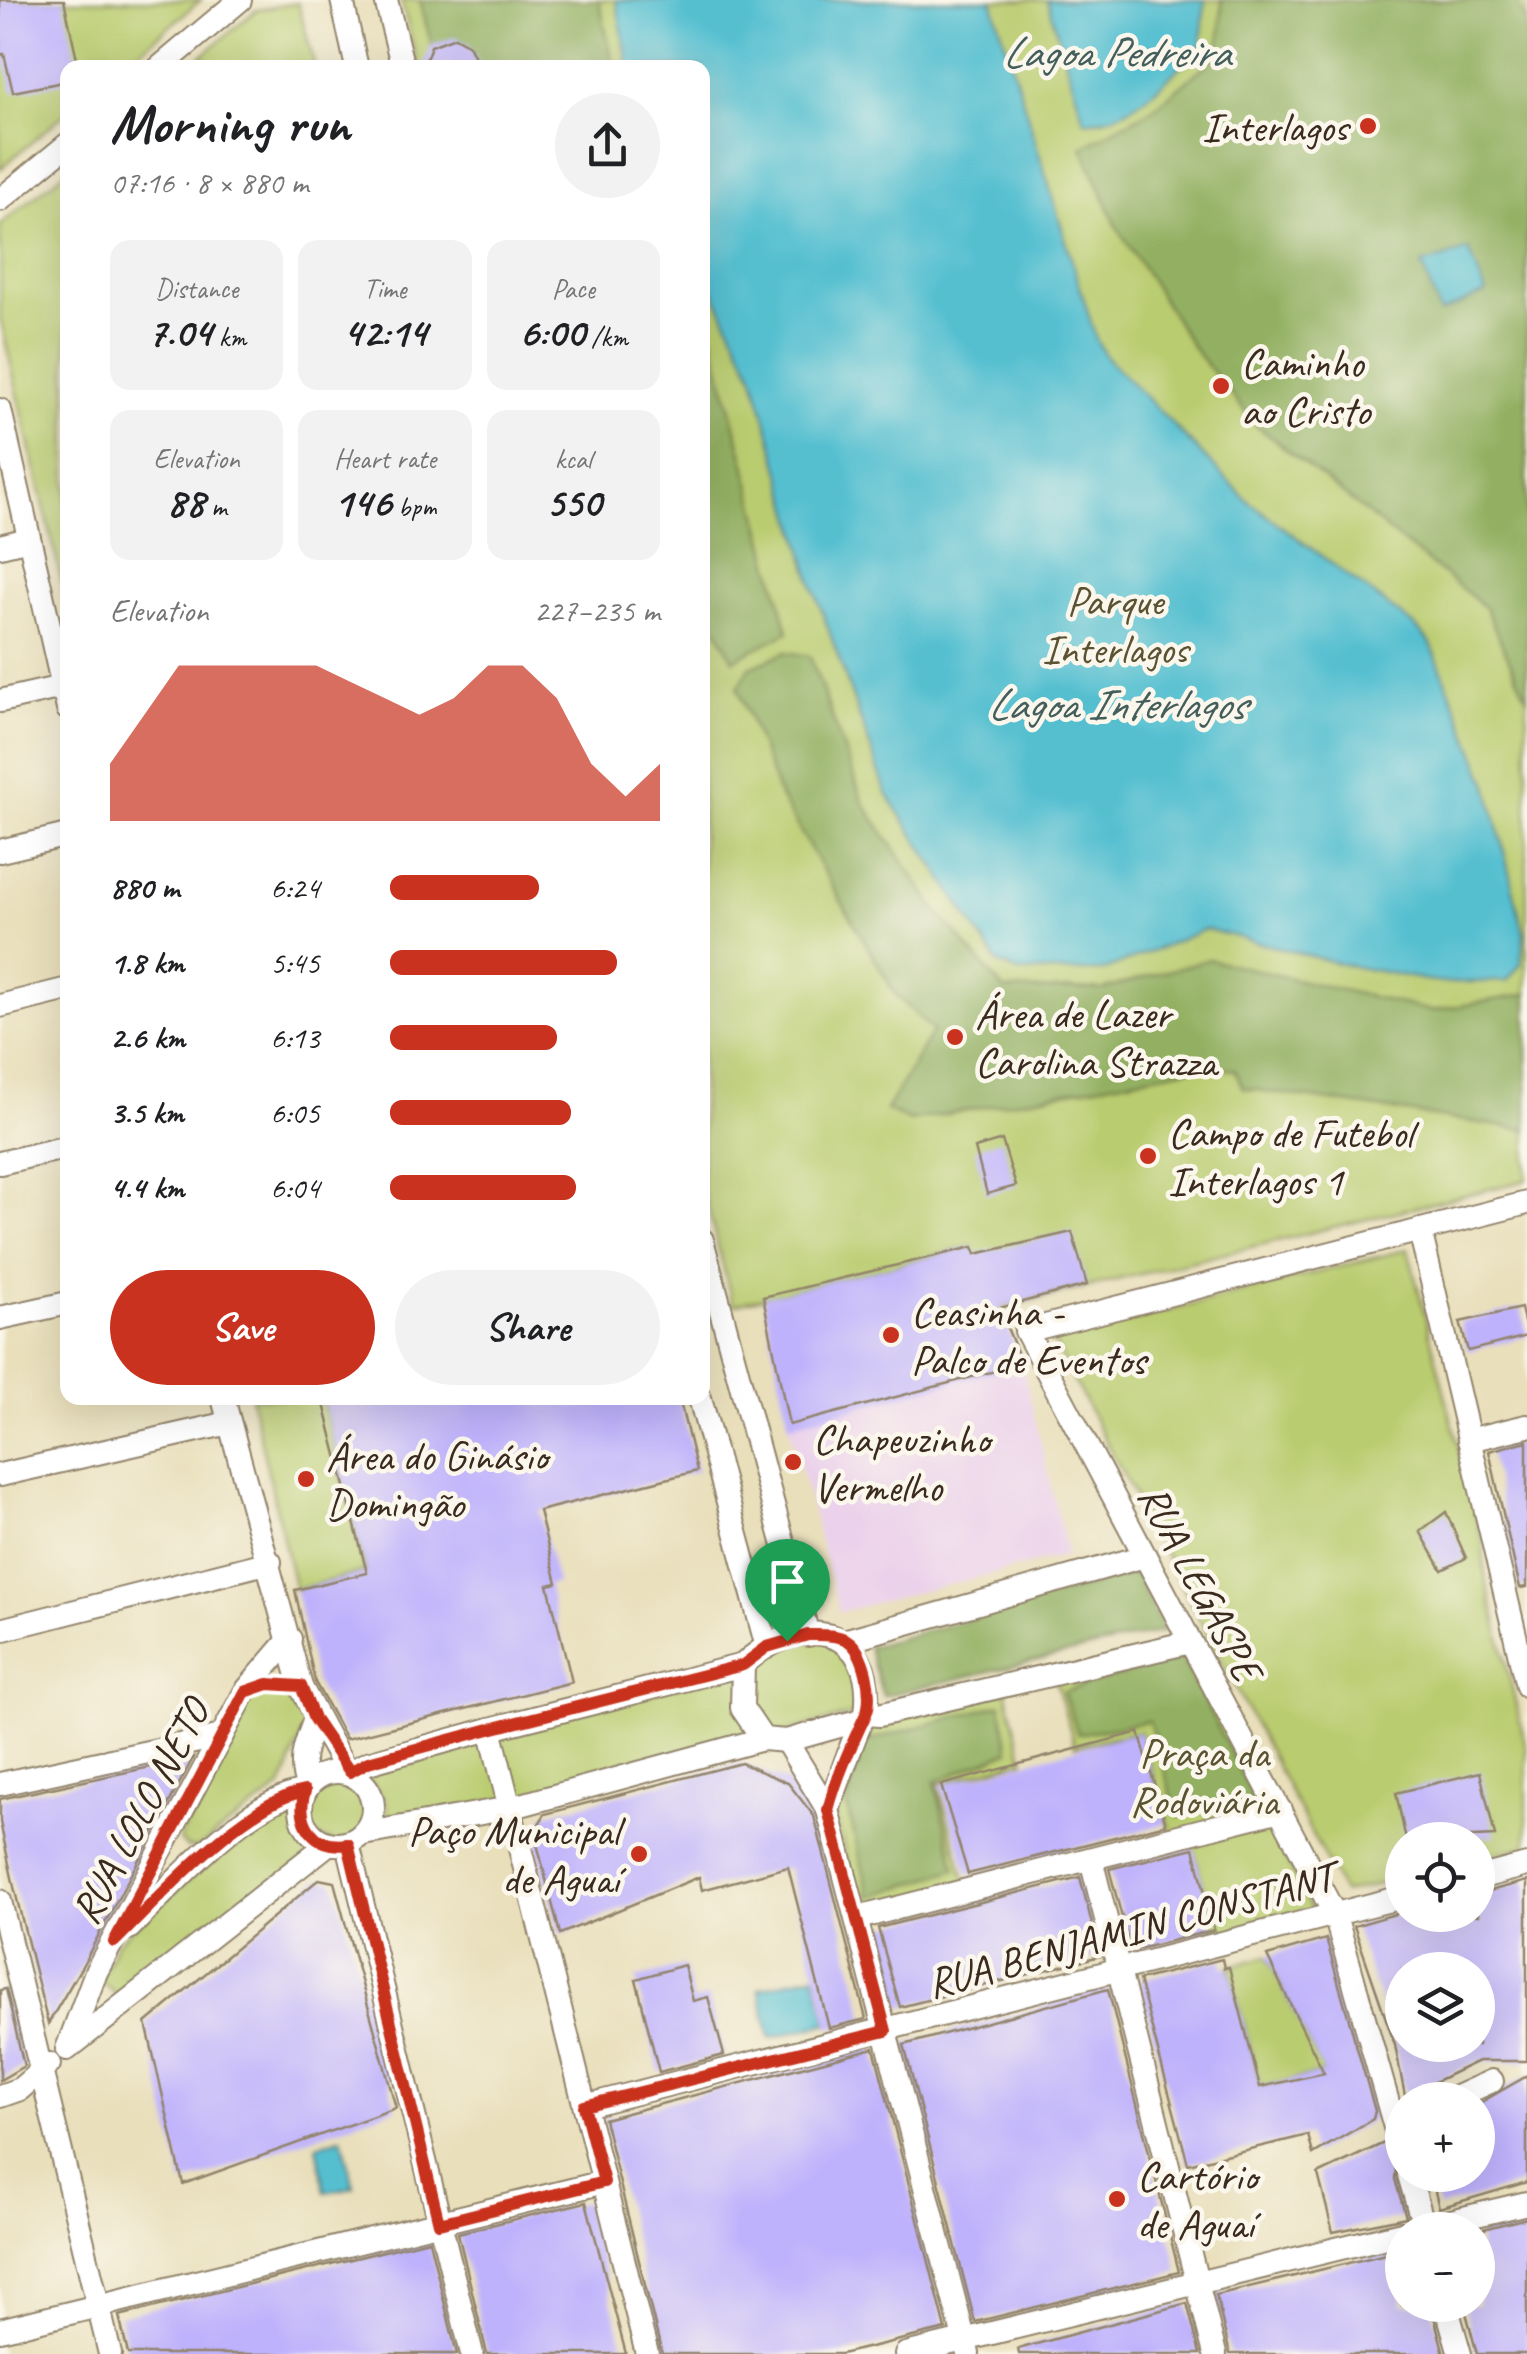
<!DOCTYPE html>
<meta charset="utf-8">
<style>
body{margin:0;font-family:Caveat,sans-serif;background:#f2f2f2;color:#202124;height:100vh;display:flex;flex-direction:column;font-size:38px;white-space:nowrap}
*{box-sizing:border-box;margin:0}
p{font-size:32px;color:#757577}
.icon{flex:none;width:55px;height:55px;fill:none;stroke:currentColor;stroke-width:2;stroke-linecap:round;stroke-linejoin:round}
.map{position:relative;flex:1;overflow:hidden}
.details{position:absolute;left:60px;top:60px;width:650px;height:1345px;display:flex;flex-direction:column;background:#fff;border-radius:20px;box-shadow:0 10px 40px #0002}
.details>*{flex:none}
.tools{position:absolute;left:1385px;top:1822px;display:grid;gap:20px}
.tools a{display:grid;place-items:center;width:110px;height:110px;border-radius:50%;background:#fff;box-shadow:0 10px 40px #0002;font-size:50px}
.pin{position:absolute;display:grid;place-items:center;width:85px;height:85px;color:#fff;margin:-102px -42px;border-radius:50% 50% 50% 0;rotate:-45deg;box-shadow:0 0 10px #0007}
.pin .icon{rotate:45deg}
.round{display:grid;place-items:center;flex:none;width:105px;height:105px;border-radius:52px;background:#f2f2f2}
.overview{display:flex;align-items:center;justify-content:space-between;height:170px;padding:0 50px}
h1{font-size:55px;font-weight:600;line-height:75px}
.metrics{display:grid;grid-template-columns:repeat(3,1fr);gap:15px;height:170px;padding:10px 50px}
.metrics div{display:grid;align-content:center;border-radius:20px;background:#f2f2f2;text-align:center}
.metrics b{font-size:42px;font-weight:600}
.metrics small{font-size:28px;font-weight:400}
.metrics p{font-size:28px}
.chart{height:280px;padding:20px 50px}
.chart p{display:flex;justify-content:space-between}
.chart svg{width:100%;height:180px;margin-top:10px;fill:#c8321e;opacity:.7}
.primary-button{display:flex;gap:20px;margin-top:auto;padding:20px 50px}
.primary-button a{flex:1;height:115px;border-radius:60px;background:#c8321e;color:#fff;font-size:40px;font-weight:600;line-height:115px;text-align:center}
.primary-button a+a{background:#f2f2f2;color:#202124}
ul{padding:0 50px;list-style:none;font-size:32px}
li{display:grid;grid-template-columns:160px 120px 1fr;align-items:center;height:75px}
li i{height:25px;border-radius:12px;background:#c8321e}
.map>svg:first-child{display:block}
.built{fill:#ebd1eb}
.green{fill:#bacc70;stroke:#7a7b47;stroke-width:2.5}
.forest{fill:#93b062;stroke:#676d40;stroke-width:2.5}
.water{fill:#54bfd0;stroke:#487477;stroke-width:2.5}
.building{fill:#bfb2fc;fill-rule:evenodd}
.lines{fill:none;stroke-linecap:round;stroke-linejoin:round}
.street-casing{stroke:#92846c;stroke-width:26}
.street{stroke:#fff;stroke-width:22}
.route-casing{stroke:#fff;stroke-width:20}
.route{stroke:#c8321e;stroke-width:12}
.poi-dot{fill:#c8321e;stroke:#fbf7ec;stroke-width:4}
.labels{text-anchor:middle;stroke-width:9;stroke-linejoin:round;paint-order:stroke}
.poi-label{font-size:42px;fill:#3b2a1e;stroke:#fbf7ec;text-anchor:start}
.park-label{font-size:42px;fill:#5b5232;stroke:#fbf7ec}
.street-label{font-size:42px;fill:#3b2a1e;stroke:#fbf7ec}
.water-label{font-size:45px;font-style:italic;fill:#445e5c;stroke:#fbf7ec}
</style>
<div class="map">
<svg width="1527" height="2354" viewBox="0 0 1527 2354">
<rect width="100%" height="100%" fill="#fbf7ec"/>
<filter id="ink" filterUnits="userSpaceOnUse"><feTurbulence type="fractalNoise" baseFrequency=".01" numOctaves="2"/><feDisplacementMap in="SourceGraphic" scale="20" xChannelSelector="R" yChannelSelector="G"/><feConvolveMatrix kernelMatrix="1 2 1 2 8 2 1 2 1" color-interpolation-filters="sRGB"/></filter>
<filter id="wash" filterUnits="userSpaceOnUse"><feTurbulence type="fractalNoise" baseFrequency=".0048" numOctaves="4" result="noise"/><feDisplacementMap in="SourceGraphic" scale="40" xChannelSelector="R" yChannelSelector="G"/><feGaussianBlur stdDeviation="2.25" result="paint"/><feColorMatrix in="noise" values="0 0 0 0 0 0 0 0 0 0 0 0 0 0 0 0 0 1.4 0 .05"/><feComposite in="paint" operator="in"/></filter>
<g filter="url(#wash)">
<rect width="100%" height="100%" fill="#e9dfbb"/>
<path class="built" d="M1022 1364 1067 1555 839 1612 789 1425Z"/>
<g class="green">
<path d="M0 0H201L121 67 68 68 67 112 0 169Z"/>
<path d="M401 0H1527V1180L1001 1308 972 1247 733 1305 702 1185V68L419 67Z"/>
<path d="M298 3 315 67H189L256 10Z"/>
<path d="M67 170V604L0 318V225Z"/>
<path d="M1408 1249 1483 1544 1485 1575 1527 1751V1846L1478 1859V1840H1402V1878L1343 1893 1053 1341Z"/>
<path d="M251 1398H334L323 1401 366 1571 295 1590Z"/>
<path d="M808 1638 845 1642 863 1712 765 1737 743 1691 746 1666Z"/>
<path d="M1185 1649 1280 1810 1173 1838 1139 1732 1075 1746 1055 1679Z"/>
<path d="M740 1668 756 1736 508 1804 388 1822 386 1801 362 1770Z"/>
<path d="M283 1689 296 1697 307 1721 282 1787 197 1848H187L179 1840 250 1697Z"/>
<path d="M1006 1690 1024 1760 938 1784 967 1886 860 1915 834 1810 867 1720Z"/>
<circle cx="338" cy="1809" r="33"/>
<path d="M284 1798 299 1800 300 1821 321 1847 122 2000 100 1981 116 1943Z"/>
<path d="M1267 1821 1313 1914 1217 1940 1191 1838Z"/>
<path d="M1267 1956 1325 2073 1260 2087 1229 1967Z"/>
</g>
<g class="forest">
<path d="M420 0H599L614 67H437Z"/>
<path d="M1222 0H1517L1527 26V699L1485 607 1257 426 1193 348 1117 227 1082 147 1154 108 1219 54Z"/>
<path d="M703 300 788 632 733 660 703 600Z"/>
<path d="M786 652 810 656 863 802 934 907 1004 990 1105 989 1209 959 1432 1011 1527 994V1130L1243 1088 1235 1070 1197 1067 910 1121 886 1110 933 1031 896 995 779 795 738 688 750 667Z"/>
<path d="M1135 1573 1164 1631 883 1696 868 1647Z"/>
<path d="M1182 1658 1254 1798 1178 1816 1149 1721 1078 1734 1063 1691Z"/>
<path d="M1001 1704 1009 1751 935 1782 956 1869 870 1897 847 1806 860 1743Z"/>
</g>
<g class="water">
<path d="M616 0H992L1096 339 1106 357 1248 501 1415 626 1431 644 1487 782 1524 933 1521 964 1507 981 1441 983 1341 964 1206 929 1103 971 1018 972 998 963 887 794 812 583 753 374 703 269 702 68 629 67Z"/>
<path d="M1047 0H1205L1201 48C1169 76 1129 124 1084 120Z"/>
<path d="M1469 250 1486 293 1440 313 1422 265Z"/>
<path d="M815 1974 828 2023 770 2038 759 1989Z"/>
<path d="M342 2137 354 2187 325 2192 317 2146Z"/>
</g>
<g id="blocks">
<g class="building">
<path d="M0 0H64L79 68H68V81L13 92 4 54 0 55Z"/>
<path d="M455 37 469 45 480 68H423L431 46Z"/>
<path d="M1002 1140 1016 1186 987 1194 975 1148Z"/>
<path d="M1072 1232 1087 1285 999 1308 1022 1364 789 1425 763 1297 973 1247 976 1254Z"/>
<path d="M1521 1308 1527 1336 1468 1351 1460 1322Z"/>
<path d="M334 1398H679L697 1471 539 1511 557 1583 548 1585 572 1682 346 1739 315 1682 295 1590 367 1573 323 1400Z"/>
<path d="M1527 1441V1587L1520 1588 1489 1451Z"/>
<path d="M1446 1512 1466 1558 1442 1570 1420 1531Z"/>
<path d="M1139 1732 1166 1824 968 1874 941 1785Z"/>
<path d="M193 1758 81 1968 48 2024 14 1887 0 1822V1799Z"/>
<path d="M741 1763 788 1783 814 1816 866 2019 829 2028 788 1867 702 1890 699 1877 560 1934 534 1832 545 1814Z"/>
<path d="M1480 1772 1495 1836 1406 1840 1396 1793Z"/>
<path d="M1194 1848 1214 1930 1131 1951 1109 1869Z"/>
<path d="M1080 1877 1100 1956 900 2007 878 1928Z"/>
<path d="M319 1879 334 1882 396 2108 183 2184 146 2023Z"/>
<path d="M1527 1881V2061H1478L1405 2096 1395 2045 1354 1926 1402 1912 1478 1915V1894ZM1402 1970H1478V2045H1402Z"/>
<path d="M1326 1939 1375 2111 1373 2119 1313 2154 1308 2135 1188 2164 1139 1980 1222 1959 1224 1968 1229 1967 1260 2087 1324 2073 1267 1956Z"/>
<path d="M684 1965 693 2001 708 1997 724 2055 659 2072 636 1979Z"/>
<path d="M6 1989 24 2066 0 2080V1990Z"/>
<path d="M1108 1989 1179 2272 975 2322 904 2045Z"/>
<path d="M874 2048 946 2329 841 2354H662L604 2119Z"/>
<path d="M1527 2076V2182L1439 2208 1431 2175H1478V2104Z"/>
<path d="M1384 2143 1396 2165 1395 2179 1406 2217 1333 2232 1318 2174Z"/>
<path d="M586 2202 626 2354H487L458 2233Z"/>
<path d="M1527 2218V2354H1477L1464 2305H1478L1479 2230Z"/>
<path d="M429 2240 457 2354H128L119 2316Z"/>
<path d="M1402 2250V2305H1431L1444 2354H1230L1216 2295Z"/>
<path d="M1187 2303 1200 2354H1019L1018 2349Z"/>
</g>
</g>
</g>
<g filter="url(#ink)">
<use href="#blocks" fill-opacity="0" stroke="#92846c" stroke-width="2.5"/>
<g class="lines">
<defs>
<g id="street">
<path d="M342 0 357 68"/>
<path d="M386 0 403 68"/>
<path d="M159 68 240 0"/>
<path d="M0 200 68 144"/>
<path d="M0 410 68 709"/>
<path d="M0 546 29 539"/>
<path d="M0 701 62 687"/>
<path d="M0 851 68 835"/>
<path d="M0 1006 68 989"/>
<path d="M0 1163 68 1147"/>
<path d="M1420 1230 1527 1686"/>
<path d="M702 1240 808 1635"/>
<path d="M0 1318 68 1303"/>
<path d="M223 1398 301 1687 346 1771"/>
<path d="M700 1398 767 1647"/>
<path d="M1469 1440 1527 1426"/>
<path d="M0 1475 229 1423"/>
<path d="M0 1630 270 1562"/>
<path d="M290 1639 245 1692 96 1972 67 2049 328 1844"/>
<path d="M847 1640 1145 1556"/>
<path d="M866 1714 879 1715 1190 1642"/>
<path d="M490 1729 647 2354"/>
<path d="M786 1741 828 1810 968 2354"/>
<circle cx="337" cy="1808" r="36"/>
<path d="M349 1772 368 1763 490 1729 743 1665C796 1613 878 1622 866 1714L861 1720 786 1741 763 1739 742 1708 743 1665"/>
<path d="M0 1784 222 1736"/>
<path d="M308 1787C297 1762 306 1743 315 1719"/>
<path d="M828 1810 861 1720"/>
<path d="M363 1834 510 1808 763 1739"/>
<path d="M348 1844 472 2354"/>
<path d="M1091 1859 1215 2354"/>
<path d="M1478 1878 1527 1865"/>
<path d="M0 1901 110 2354"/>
<path d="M858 1918 1280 1810"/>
<path d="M129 1928C174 1884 243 1802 305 1791"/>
<path d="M0 2096 20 2089 49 2064"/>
<path d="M1450 2100 1492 2081"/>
<path d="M585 2106 1402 1897"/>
<path d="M1402 2152 1335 1915 1026 1331 1527 1203"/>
<path d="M1409 2175 1425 2230"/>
<path d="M1413 2230 1527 2203"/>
<path d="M1446 2305 1460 2354"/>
<path d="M0 2330 604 2182"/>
<path d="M906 2354 1402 2233"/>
</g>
</defs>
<use href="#street" class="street-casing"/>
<use href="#street" class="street"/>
</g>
</g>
<g class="lines" filter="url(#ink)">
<defs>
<path id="route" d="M808 1635C820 1635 836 1634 847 1640 865 1651 874 1696 866 1714 851 1746 837 1776 828 1810L886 2031 584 2106 604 2182 439 2223 348 1844C314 1850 295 1821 305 1791 244 1802 160 1897 114 1942L245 1692 268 1684 301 1686 314 1719 350 1772 368 1762 490 1729 743 1665 767 1647Z"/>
</defs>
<use href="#route" class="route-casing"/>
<use href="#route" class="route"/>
</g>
<g class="poi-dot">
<circle cx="1368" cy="126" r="10"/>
<circle cx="1221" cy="386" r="10"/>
<circle cx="955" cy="1037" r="10"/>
<circle cx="1148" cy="1156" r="10"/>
<circle cx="891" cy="1335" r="10"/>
<circle cx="793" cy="1462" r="10"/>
<circle cx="306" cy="1479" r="10"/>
<circle cx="639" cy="1854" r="10"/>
<circle cx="1117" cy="2199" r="10"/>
</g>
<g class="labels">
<g class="poi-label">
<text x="1348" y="141" text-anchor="end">Interlagos</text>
<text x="1241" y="377">Caminho<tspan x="1241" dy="48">ao Cristo</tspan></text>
<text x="975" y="1028">Área de Lazer<tspan x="975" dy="48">Carolina Strazza</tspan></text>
<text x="1168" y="1147">Campo de Futebol<tspan x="1168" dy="48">Interlagos 1</tspan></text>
<text x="911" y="1326">Ceasinha -<tspan x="911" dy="48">Palco de Eventos</tspan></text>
<text x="813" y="1453">Chapeuzinho<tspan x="813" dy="48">Vermelho</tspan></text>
<text x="326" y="1470">Área do Ginásio<tspan x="326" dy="48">Domingão</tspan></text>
<text x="619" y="1845" text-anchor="end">Paço Municipal<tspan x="619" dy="48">de Aguaí</tspan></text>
<text x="1137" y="2190">Cartório<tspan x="1137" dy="48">de Aguaí</tspan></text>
</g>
<g class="park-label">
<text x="1115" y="615">Parque<tspan x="1115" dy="48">Interlagos</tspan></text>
<text x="1204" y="1767">Praça da<tspan x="1204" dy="48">Rodoviária</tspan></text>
</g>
<g class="street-label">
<text transform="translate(1201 1582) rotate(62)" y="15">RUA LEGASPE</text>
<text transform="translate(139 1811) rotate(-62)" y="15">RUA LOLO NETO</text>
<text transform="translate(1130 1929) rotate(-15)" y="15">RUA BENJAMIN CONSTANT</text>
</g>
<g class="water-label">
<text x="1116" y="67">Lagoa Pedreira</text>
<text x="1116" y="719">Lagoa Interlagos</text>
</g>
</g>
</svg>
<div class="tools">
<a><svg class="icon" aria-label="locate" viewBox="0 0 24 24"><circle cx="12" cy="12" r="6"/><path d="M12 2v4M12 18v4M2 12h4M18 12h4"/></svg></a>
<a><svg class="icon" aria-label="layers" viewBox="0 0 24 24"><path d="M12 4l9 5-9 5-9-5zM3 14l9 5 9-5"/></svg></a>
<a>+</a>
<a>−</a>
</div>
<div class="pin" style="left:787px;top:1641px;background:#1e9e55"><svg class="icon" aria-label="arrive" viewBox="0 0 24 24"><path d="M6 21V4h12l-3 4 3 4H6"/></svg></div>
<section class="details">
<div class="overview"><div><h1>Morning run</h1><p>07:16 · 8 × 880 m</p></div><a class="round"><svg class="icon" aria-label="share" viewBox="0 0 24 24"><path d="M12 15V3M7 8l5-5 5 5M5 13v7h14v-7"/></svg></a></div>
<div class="metrics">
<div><p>Distance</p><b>7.04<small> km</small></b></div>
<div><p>Time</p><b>42:14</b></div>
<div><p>Pace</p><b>6:00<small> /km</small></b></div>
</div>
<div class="metrics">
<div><p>Elevation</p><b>88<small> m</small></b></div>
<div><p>Heart rate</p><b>146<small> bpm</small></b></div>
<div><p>kcal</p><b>550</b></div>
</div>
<div class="chart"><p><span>Elevation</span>227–235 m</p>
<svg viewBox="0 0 160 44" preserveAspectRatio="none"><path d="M0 44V30L10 18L20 6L30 6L40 6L50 6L60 6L70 10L80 14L90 18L100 14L110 6L120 6L130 14L140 30L150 38L160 30V44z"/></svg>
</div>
<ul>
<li><b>880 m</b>6:24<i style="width:55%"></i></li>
<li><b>1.8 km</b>5:45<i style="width:84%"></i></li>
<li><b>2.6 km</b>6:13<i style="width:62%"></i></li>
<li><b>3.5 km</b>6:05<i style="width:67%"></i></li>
<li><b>4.4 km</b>6:04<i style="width:69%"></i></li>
</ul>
<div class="primary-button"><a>Save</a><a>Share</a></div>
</section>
</div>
